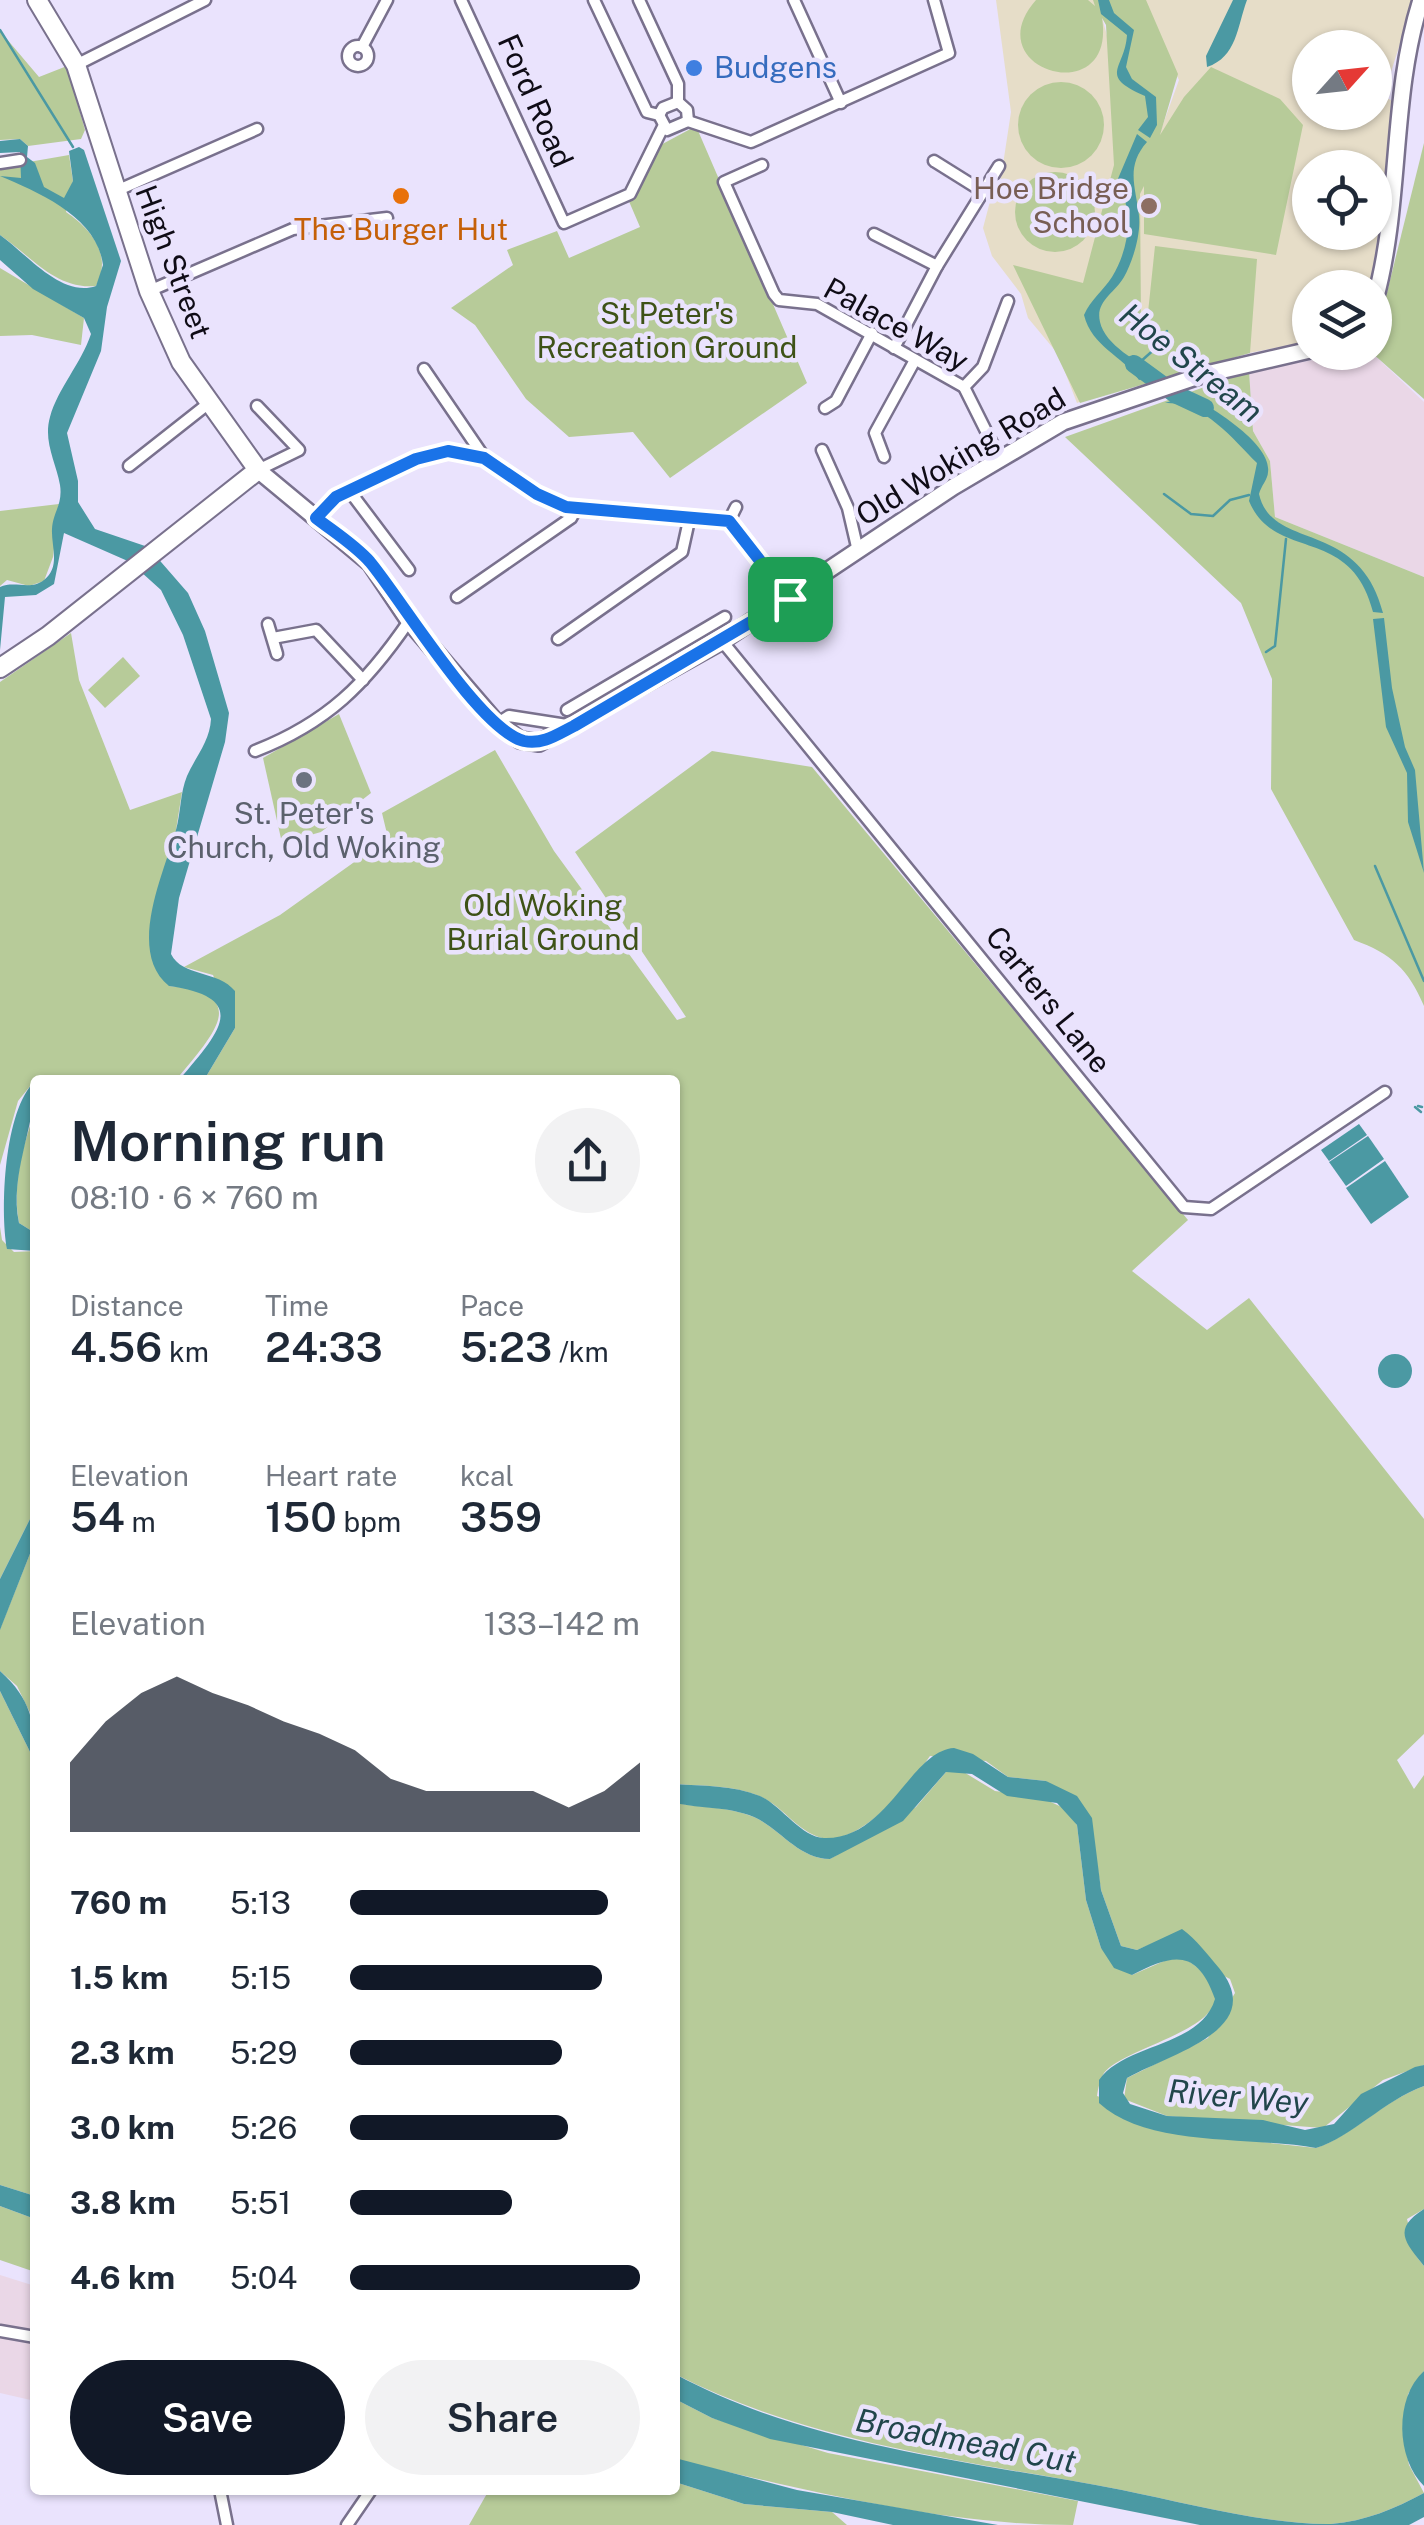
<!DOCTYPE html>
<meta charset="utf-8">
<style>
body{margin:0;font-family:"Public Sans",sans-serif;background:#f2f2f3;color:#1f2937;height:100vh;display:flex;flex-direction:column;font-size:38px;white-space:nowrap}
*{box-sizing:border-box;margin:0}
p{font-size:32px;color:#747a83}
.icon{flex:none;width:55px;height:55px;fill:none;stroke:currentColor;stroke-width:2;stroke-linecap:round;stroke-linejoin:round}
.map{position:relative;flex:1;overflow:hidden}
.sheet{position:absolute;left:30px;top:1075px;width:650px;height:1420px;display:flex;flex-direction:column;background:#fff;border-radius:10px;box-shadow:0 2px 8px #0004}
.sheet>*{flex:none}
.needle{width:65px;rotate:63deg}
.fabs{position:absolute;left:1292px;top:30px;display:grid;gap:20px}
.fabs a{display:grid;place-items:center;width:100px;height:100px;border-radius:50%;background:#fff;box-shadow:0 2px 8px #0004;font-size:50px}
.pin{position:absolute;display:grid;place-items:center;width:85px;height:85px;color:#fff;margin:-42px;border-radius:20px;box-shadow:0 5px 15px #0006}
.round{display:grid;place-items:center;flex:none;width:105px;height:105px;border-radius:52px;background:#f2f2f3}
.headline{display:flex;align-items:center;justify-content:space-between;height:170px;padding:0 40px}
h1{font-size:55px;font-weight:600;line-height:75px}
.metrics{display:grid;grid-template-columns:repeat(3,1fr);gap:15px;height:170px;padding:10px 40px}
.metrics div{display:grid;align-content:center}
.metrics b{font-size:42px;font-weight:600}
.metrics small{font-size:28px;font-weight:400}
.metrics p{font-size:28px}
.chart{height:280px;padding:20px 40px}
.chart p{display:flex;justify-content:space-between}
.chart svg{width:100%;height:180px;margin-top:10px;fill:#111827;opacity:.7}
.cta{display:flex;gap:20px;margin-top:auto;padding:20px 40px}
.cta a{flex:1;height:115px;border-radius:60px;background:#111827;color:#fff;font-size:40px;font-weight:600;line-height:115px;text-align:center}
.cta a+a{background:#f2f2f3;color:#1f2937}
ul{padding:0 40px;list-style:none;font-size:32px}
li{display:grid;grid-template-columns:160px 120px 1fr;align-items:center;height:75px}
li i{height:25px;border-radius:12px;background:#111827}
.map>svg:first-child{display:block}
.commercial{fill:#ead7e7}
.education{fill:#e6ddc8;fill-rule:evenodd}
.green{fill:#b7cb99}
.water{fill:#4b99a3}
.lines{fill:none;stroke-linecap:round;stroke-linejoin:round}
.stream{stroke:#4b99a3;stroke-width:2.5}
.river{stroke:#4b99a3;stroke-width:18}
.street-casing{stroke:#79718d;stroke-width:15}
.secondary-casing{stroke:#79718d;stroke-width:20}
.primary-casing{stroke:#79718d;stroke-width:22}
.street{stroke:#fff;stroke-width:10}
.secondary{stroke:#fff;stroke-width:15}
.primary{stroke:#fff;stroke-width:18}
.route-casing{stroke:#fff;stroke-width:20}
.route{stroke:#1a73e8;stroke-width:12}
.shop-dot{fill:#3f7fe0;stroke:#eae3fd;stroke-width:4}
.food-dot{fill:#e8710a;stroke:#eae3fd;stroke-width:4}
.education-dot{fill:#8d6e63;stroke:#eae3fd;stroke-width:4}
.worship-dot{fill:#6b7280;stroke:#eae3fd;stroke-width:4}
.labels{text-anchor:middle;stroke-width:9;stroke-linejoin:round;paint-order:stroke}
.shop-label{font-size:30px;fill:#366cbe;stroke:#eae3fd;text-anchor:start}
.street-label{font-size:30px;fill:#0f0c16;stroke:#eae3fd}
.education-label{font-size:30px;fill:#785e54;stroke:#eae3fd;text-anchor:end}
.food-label{font-size:30px;fill:#c56008;stroke:#eae3fd}
.park-label{font-size:30px;fill:#3e5217;stroke:#eae3fd}
.worship-label{font-size:30px;fill:#5b616d;stroke:#eae3fd}
.water-label{font-size:32px;font-style:italic;fill:#21464b;stroke:#eae3fd}
</style>
<div class="map">
<svg width="1424" height="2525" viewBox="0 0 1424 2525">
<rect width="100%" height="100%" fill="#eae3fd"/>
<g class="commercial">
<path d="M1351 353H1372L1424 402V577L1275 517 1270 461 1253 431 1249 372Z"/>
<path d="M0 2275 35 2286V2401L0 2393Z"/>
</g>
<path class="education" d="M996 0H1097L1115 64 1157 141 1179 80 1139 0H1414L1383 97 1391 100 1390 157 1370 287 1310 288V341L1155 372 1077 403 1058 354 1028 318 1021 294 992 256 983 228 992 194 1000 184 1011 112ZM1310 48H1375V112H1310ZM1310 168H1375V232H1310Z"/>
<g class="green">
<path d="M1036 0H1088L1095 6 1093 0H1146L1178 74 1160 135 1184 97 1211 67 1280 99 1303 125 1276 255 1144 234V186L1140 194 1141 322H1147L1155 246 1257 259 1250 353 1080 403 1013 265 1083 283 1114 165 1106 25 1102 18C1117 112 974 70 1036 0Z"/>
<path d="M0 31 39 77 67 66 85 130 81 139 28 146 20 139 0 140Z"/>
<circle cx="1061" cy="125" r="43"/>
<path d="M696 126 807 383 670 478 633 432 569 437 526 399 475 325 451 308 513 265 507 250 557 231 569 258 640 227 628 199 639 188 655 148Z"/>
<path d="M1424 143V399L1372 353Z"/>
<path d="M69 155 73 181 66 212C91 229 113 255 96 286 56 290 31 256 0 235V167Z"/>
<circle cx="1055" cy="212" r="40"/>
<path d="M0 268 84 318 81 345 32 335 0 336Z"/>
<path d="M1249 371 1253 431 1270 461 1275 517 1424 577V1006C1408 969 1392 954 1354 940L1271 789 1272 679 1241 603 1065 437Z"/>
<path d="M59 504 53 557 44 581 29 586 7 580 0 586V511Z"/>
<path d="M71 633 79 680 130 810 182 792 176 830 169 986C256 994 210 1038 176 1080H35L18 1101 0 1165V682Z"/>
<path d="M123 657 140 676 105 708 88 690Z"/>
<path d="M339 714 371 793 321 832 282 843 263 758Z"/>
<path d="M495 750 554 851 677 1020 686 1017 575 852 712 751 812 767 1188 1220 1132 1271 1207 1330 1249 1298 1424 1519V1734L1397 1760 1414 1789 1424 1775V2065L1383 2080 1323 2128 1167 2116 1124 2099 1127 2078 1208 2038 1235 1993 1230 1979 1156 1942 1137 1950 1121 1946 1101 1890 1094 1844 1046 1781 1008 1777 986 1761 930 1756C910 1784 856 1853 816 1836 795 1828 781 1805 759 1796 733 1785 703 1786 675 1784V1080H204L235 1028 213 975 184 967 280 915 388 838 382 813Z"/>
<path d="M35 1112V1233L19 1223C12 1186 22 1147 35 1112Z"/>
<path d="M0 1227 2 1240 14 1252 35 1251V1509L0 1579Z"/>
<path d="M35 1541V1723L17 1686 0 1671V1629Z"/>
<path d="M0 1691 35 1762V2196L0 2185Z"/>
<path d="M962 1771 995 1791 1040 1797 1066 1809 1077 1825 1086 1900 1101 1948 1132 1975 1171 1958H1184C1281 2021 1127 2042 1104 2073 1100 2079 1098 2089 1097 2096L1217 2137 1316 2148C1352 2136 1383 2101 1424 2086V2209L1407 2219 1416 2256 1424 2266V2371L1408 2394 1404 2440 1409 2465 1424 2493C1394 2509 1366 2521 1331 2524 1267 2525 1186 2503 1122 2490 971 2461 813 2445 675 2374V1803C702 1808 727 1806 754 1817 781 1829 797 1858 830 1859L916 1807 946 1772Z"/>
<path d="M0 2206 35 2219V2272L0 2260Z"/>
<path d="M675 2399 712 2418 828 2453 1078 2501 1073 2525C942 2525 816 2492 689 2463L675 2458Z"/>
<path d="M675 2482 744 2504 832 2512 847 2525H469L489 2490H675Z"/>
</g>
<g class="water">
<path d="M1098 0H1109L1114 13 1134 30 1126 67 1132 79 1156 97 1157 125 1150 138 1138 130 1148 117 1145 96C1097 75 1125 69 1127 35L1101 14Z"/>
<path d="M1233 0H1247C1237 27 1237 57 1207 67L1206 56Z"/>
<path d="M1137 134 1147 142C1125 167 1136 187 1139 216 1141 234 1133 261 1124 277 1115 293 1095 301 1100 322 1105 345 1138 362 1157 374L1139 380C1122 355 1092 347 1084 315 1091 299 1103 291 1112 277 1130 247 1134 211 1117 181Z"/>
<path d="M20 139 28 146 27 157 35 163 44 187 64 198 73 181 69 151 79 147 84 150 121 261 107 307 101 351 67 433 78 481V502L95 529 148 547 188 593 205 631 229 713 225 742 179 898 171 954C182 977 218 970 235 991V1028L204 1080H179C219 1033 252 998 169 986 126 951 164 873 176 830 181 812 180 793 187 776 196 756 210 741 211 719L183 635 161 590 130 562 64 533 54 584 36 595 5 597 0 650V587C15 580 30 591 44 580 61 567 51 546 52 529 53 512 63 504 60 485 56 462 43 442 50 417 58 388 81 364 91 334L84 318 33 289 0 260V235C26 253 61 298 96 286L103 265C97 217 40 193 0 176L21 178 20 152 0 153V141Z"/>
<path d="M1190 395C1211 408 1272 443 1268 472 1268 479 1261 486 1259 494 1272 552 1359 518 1383 613L1373 612C1351 524 1275 563 1249 501L1257 463C1232 438 1203 401 1165 403Z"/>
<path d="M1384 618 1392 688 1405 747 1415 770 1424 873 1408 822 1407 773 1386 727 1373 619Z"/>
<path d="M35 1081C35 1129 9 1174 19 1223L35 1233V1251L7 1249C0 1209 4 1110 35 1081Z"/>
<path d="M1359 1124 1367 1135 1329 1161 1321 1150Z"/>
<path d="M1368 1136 1384 1159 1346 1186 1329 1162Z"/>
<path d="M1385 1161 1409 1197 1371 1224 1346 1188Z"/>
<circle cx="1395" cy="1371" r="17"/>
<path d="M35 1509V1541L0 1630V1579Z"/>
<path d="M0 1671C31 1699 35 1722 35 1762L0 1691Z"/>
<path d="M954 1748 973 1754 1008 1777 1046 1781 1077 1796 1092 1818 1101 1890 1121 1946 1137 1950 1182 1929C1197 1940 1207 1954 1219 1968 1269 2029 1172 2053 1127 2078L1123 2093 1130 2104 1167 2116 1263 2120 1305 2130 1334 2124 1361 2094 1415 2067 1424 2065V2086C1383 2101 1352 2137 1316 2148 1252 2136 1147 2148 1099 2103V2080C1125 2043 1201 2047 1215 1999 1197 1948 1173 1954 1132 1975L1114 1968 1101 1948 1086 1900 1077 1825 1057 1803 1007 1796 972 1774 946 1772 903 1821 830 1859C797 1858 781 1829 754 1817 727 1806 702 1809 675 1803V1784C703 1786 733 1785 760 1796 781 1805 801 1837 824 1838 888 1840 910 1751 954 1748Z"/>
<path d="M0 2185 35 2196V2219L0 2206Z"/>
<path d="M1424 2209V2266C1405 2242 1392 2229 1424 2209Z"/>
<path d="M1424 2371V2486C1396 2459 1394 2398 1424 2371Z"/>
<path d="M675 2374C810 2447 972 2461 1122 2490 1186 2503 1267 2525 1331 2524 1366 2521 1394 2509 1424 2493V2517L1409 2525H1200L770 2439 712 2418 675 2399Z"/>
<path d="M675 2458 797 2490 998 2525H893L832 2512 744 2504 675 2482Z"/>
</g>
<g class="lines">
<g class="stream">
<path d="M0 30 73 147"/>
<path d="M1139 363 1158 346 1167 331"/>
<path d="M1164 494 1191 514 1213 516 1230 500 1249 495"/>
<path d="M1266 652 1275 646 1286 539"/>
<path d="M1375 866 1424 981"/>
<path d="M1418 1106 1422 1107"/>
<path d="M1415 1107 1421 1112"/>
</g>
<path class="river" d="M1134 364 1175 394 1205 408"/>
<defs>
<g id="street">
<path d="M461 0 564 223 630 194 663 127"/>
<path d="M594 0 647 112 659 115 667 130 688 121"/>
<path d="M639 0 678 84V102"/>
<path d="M794 0 841 103"/>
<circle cx="358" cy="56" r="10"/>
<path d="M362 47 387 0"/>
<path d="M76 65 205 0"/>
<path d="M659 115 663 108 678 102 687 110 688 121"/>
<path d="M688 121 751 142 949 53 934 0"/>
<path d="M934 161 982 191"/>
<path d="M0 163 20 160"/>
<path d="M762 165 724 182 774 294 779 300 817 304 964 387 1000 459"/>
<path d="M116 191 257 129"/>
<path d="M874 234 937 266"/>
<path d="M149 291 293 229 387 218"/>
<path d="M894 348 937 266 999 166"/>
<path d="M424 369 484 457"/>
<path d="M964 387 983 367 1008 301"/>
<path d="M257 406 299 450 258 470"/>
<path d="M825 408 836 401 872 333"/>
<path d="M822 450 848 508 858 551"/>
<path d="M884 457 875 433 915 360"/>
<path d="M129 466 209 403"/>
<path d="M351 493 409 570"/>
<path d="M316 518 335 497 416 459 448 451 484 458 537 495 566 507 729 521 789 598"/>
<path d="M729 521 736 507"/>
<path d="M457 597 571 518 576 509"/>
<path d="M268 624 277 654"/>
<path d="M273 638 316 630 363 680"/>
<path d="M558 639 682 552 690 516"/>
<path d="M722 641 1184 1207 1211 1209 1385 1092"/>
<path d="M567 710 725 617"/>
<path d="M498 723 509 716 573 726"/>
<path d="M255 751C327 723 366 684 409 621"/>
<path d="M0 2331 35 2337"/>
<path d="M220 2490 227 2525"/>
<path d="M347 2525 371 2490"/>
</g>
<g id="secondary">
<path d="M1375 300C1402 202 1390 97 1421 0"/>
<path d="M258 470 370 563 409 621 495 721 520 740 539 743 722 641 953 487 1063 422 1202 375 1310 350"/>
</g>
<path id="primary" d="M0 668 48 636 258 470 181 362 149 291 76 65 37 0"/>
</defs>
<use href="#street" class="street-casing"/>
<use href="#secondary" class="secondary-casing"/>
<use href="#primary" class="primary-casing"/>
<use href="#street" class="street"/>
<use href="#secondary" class="secondary"/>
<use href="#primary" class="primary"/>
</g>
<g class="lines">
<defs>
<path id="route" d="M448 451 484 458 537 494 566 507 729 521 790 599 574 726C558 734 543 745 524 741 480 730 401 599 370 562 355 545 334 532 316 518L336 497 416 459Z"/>
</defs>
<use href="#route" class="route-casing"/>
<use href="#route" class="route"/>
</g>
<circle class="shop-dot" cx="694" cy="68" r="10"/>
<circle class="food-dot" cx="401" cy="196" r="10"/>
<circle class="education-dot" cx="1149" cy="206" r="10"/>
<circle class="worship-dot" cx="304" cy="780" r="10"/>
<g class="labels">
<g class="shop-label">
<text x="714" y="78">Budgens</text>
</g>
<g class="street-label">
<text transform="translate(535 101) rotate(66)" y="10">Ford Road</text>
<text transform="translate(173 262) rotate(69)" y="10">High Street</text>
<text transform="translate(896 325) rotate(29)" y="10">Palace Way</text>
<text transform="translate(961 457) rotate(-31)" y="10">Old Woking Road</text>
<text transform="translate(1048 1000) rotate(51)" y="10">Carters Lane</text>
</g>
<g class="education-label">
<text x="1129" y="199">Hoe Bridge<tspan x="1129" dy="34">School</tspan></text>
</g>
<g class="food-label">
<text x="401" y="240">The Burger Hut</text>
</g>
<g class="park-label">
<text x="667" y="324">St Peter's<tspan x="667" dy="34">Recreation Ground</tspan></text>
<text x="543" y="916">Old Woking<tspan x="543" dy="34">Burial Ground</tspan></text>
</g>
<g class="worship-label">
<text x="304" y="824">St. Peter's<tspan x="304" dy="34">Church, Old Woking</tspan></text>
</g>
<g class="water-label">
<text transform="translate(1191 363) rotate(38)" y="11">Hoe Stream</text>
<text transform="translate(1238 2097) rotate(5)" y="11">River Wey</text>
<text transform="translate(966 2441) rotate(11)" y="11">Broadmead Cut</text>
</g>
</g>
</svg>
<div class="fabs">
<a><svg class="needle" viewBox="-14 -14 28 28"><path d="M0-13l5 13h-10z" fill="#e53935"/><path d="M0 13l5-13h-10z" fill="#747a83"/></svg></a>
<a><svg class="icon" aria-label="locate" viewBox="0 0 24 24"><circle cx="12" cy="12" r="6"/><path d="M12 2v4M12 18v4M2 12h4M18 12h4"/></svg></a>
<a><svg class="icon" aria-label="layers" viewBox="0 0 24 24"><path d="M12 4l9 5-9 5-9-5zM3 14l9 5 9-5"/></svg></a>
</div>
<div class="pin" style="left:790px;top:599px;background:#1e9e55"><svg class="icon" aria-label="arrive" viewBox="0 0 24 24"><path d="M6 21V4h12l-3 4 3 4H6"/></svg></div>
<section class="sheet">
<div class="headline"><div><h1>Morning run</h1><p>08:10 · 6 × 760 m</p></div><a class="round"><svg class="icon" aria-label="share" viewBox="0 0 24 24"><path d="M12 15V3M7 8l5-5 5 5M5 13v7h14v-7"/></svg></a></div>
<div class="metrics">
<div><p>Distance</p><b>4.56<small> km</small></b></div>
<div><p>Time</p><b>24:33</b></div>
<div><p>Pace</p><b>5:23<small> /km</small></b></div>
</div>
<div class="metrics">
<div><p>Elevation</p><b>54<small> m</small></b></div>
<div><p>Heart rate</p><b>150<small> bpm</small></b></div>
<div><p>kcal</p><b>359</b></div>
</div>
<div class="chart"><p><span>Elevation</span>133–142 m</p>
<svg viewBox="0 0 160 44" preserveAspectRatio="none"><path d="M0 44V27L10 17L20 10L30 6L40 10L50 13L60 17L70 20L80 24L90 31L100 34L110 34L120 34L130 34L140 38L150 34L160 27V44z"/></svg>
</div>
<ul>
<li><b>760 m</b>5:13<i style="width:89%"></i></li>
<li><b>1.5 km</b>5:15<i style="width:87%"></i></li>
<li><b>2.3 km</b>5:29<i style="width:73%"></i></li>
<li><b>3.0 km</b>5:26<i style="width:75%"></i></li>
<li><b>3.8 km</b>5:51<i style="width:56%"></i></li>
<li><b>4.6 km</b>5:04<i style="width:100%"></i></li>
</ul>
<div class="cta"><a>Save</a><a>Share</a></div>
</section>
</div>
